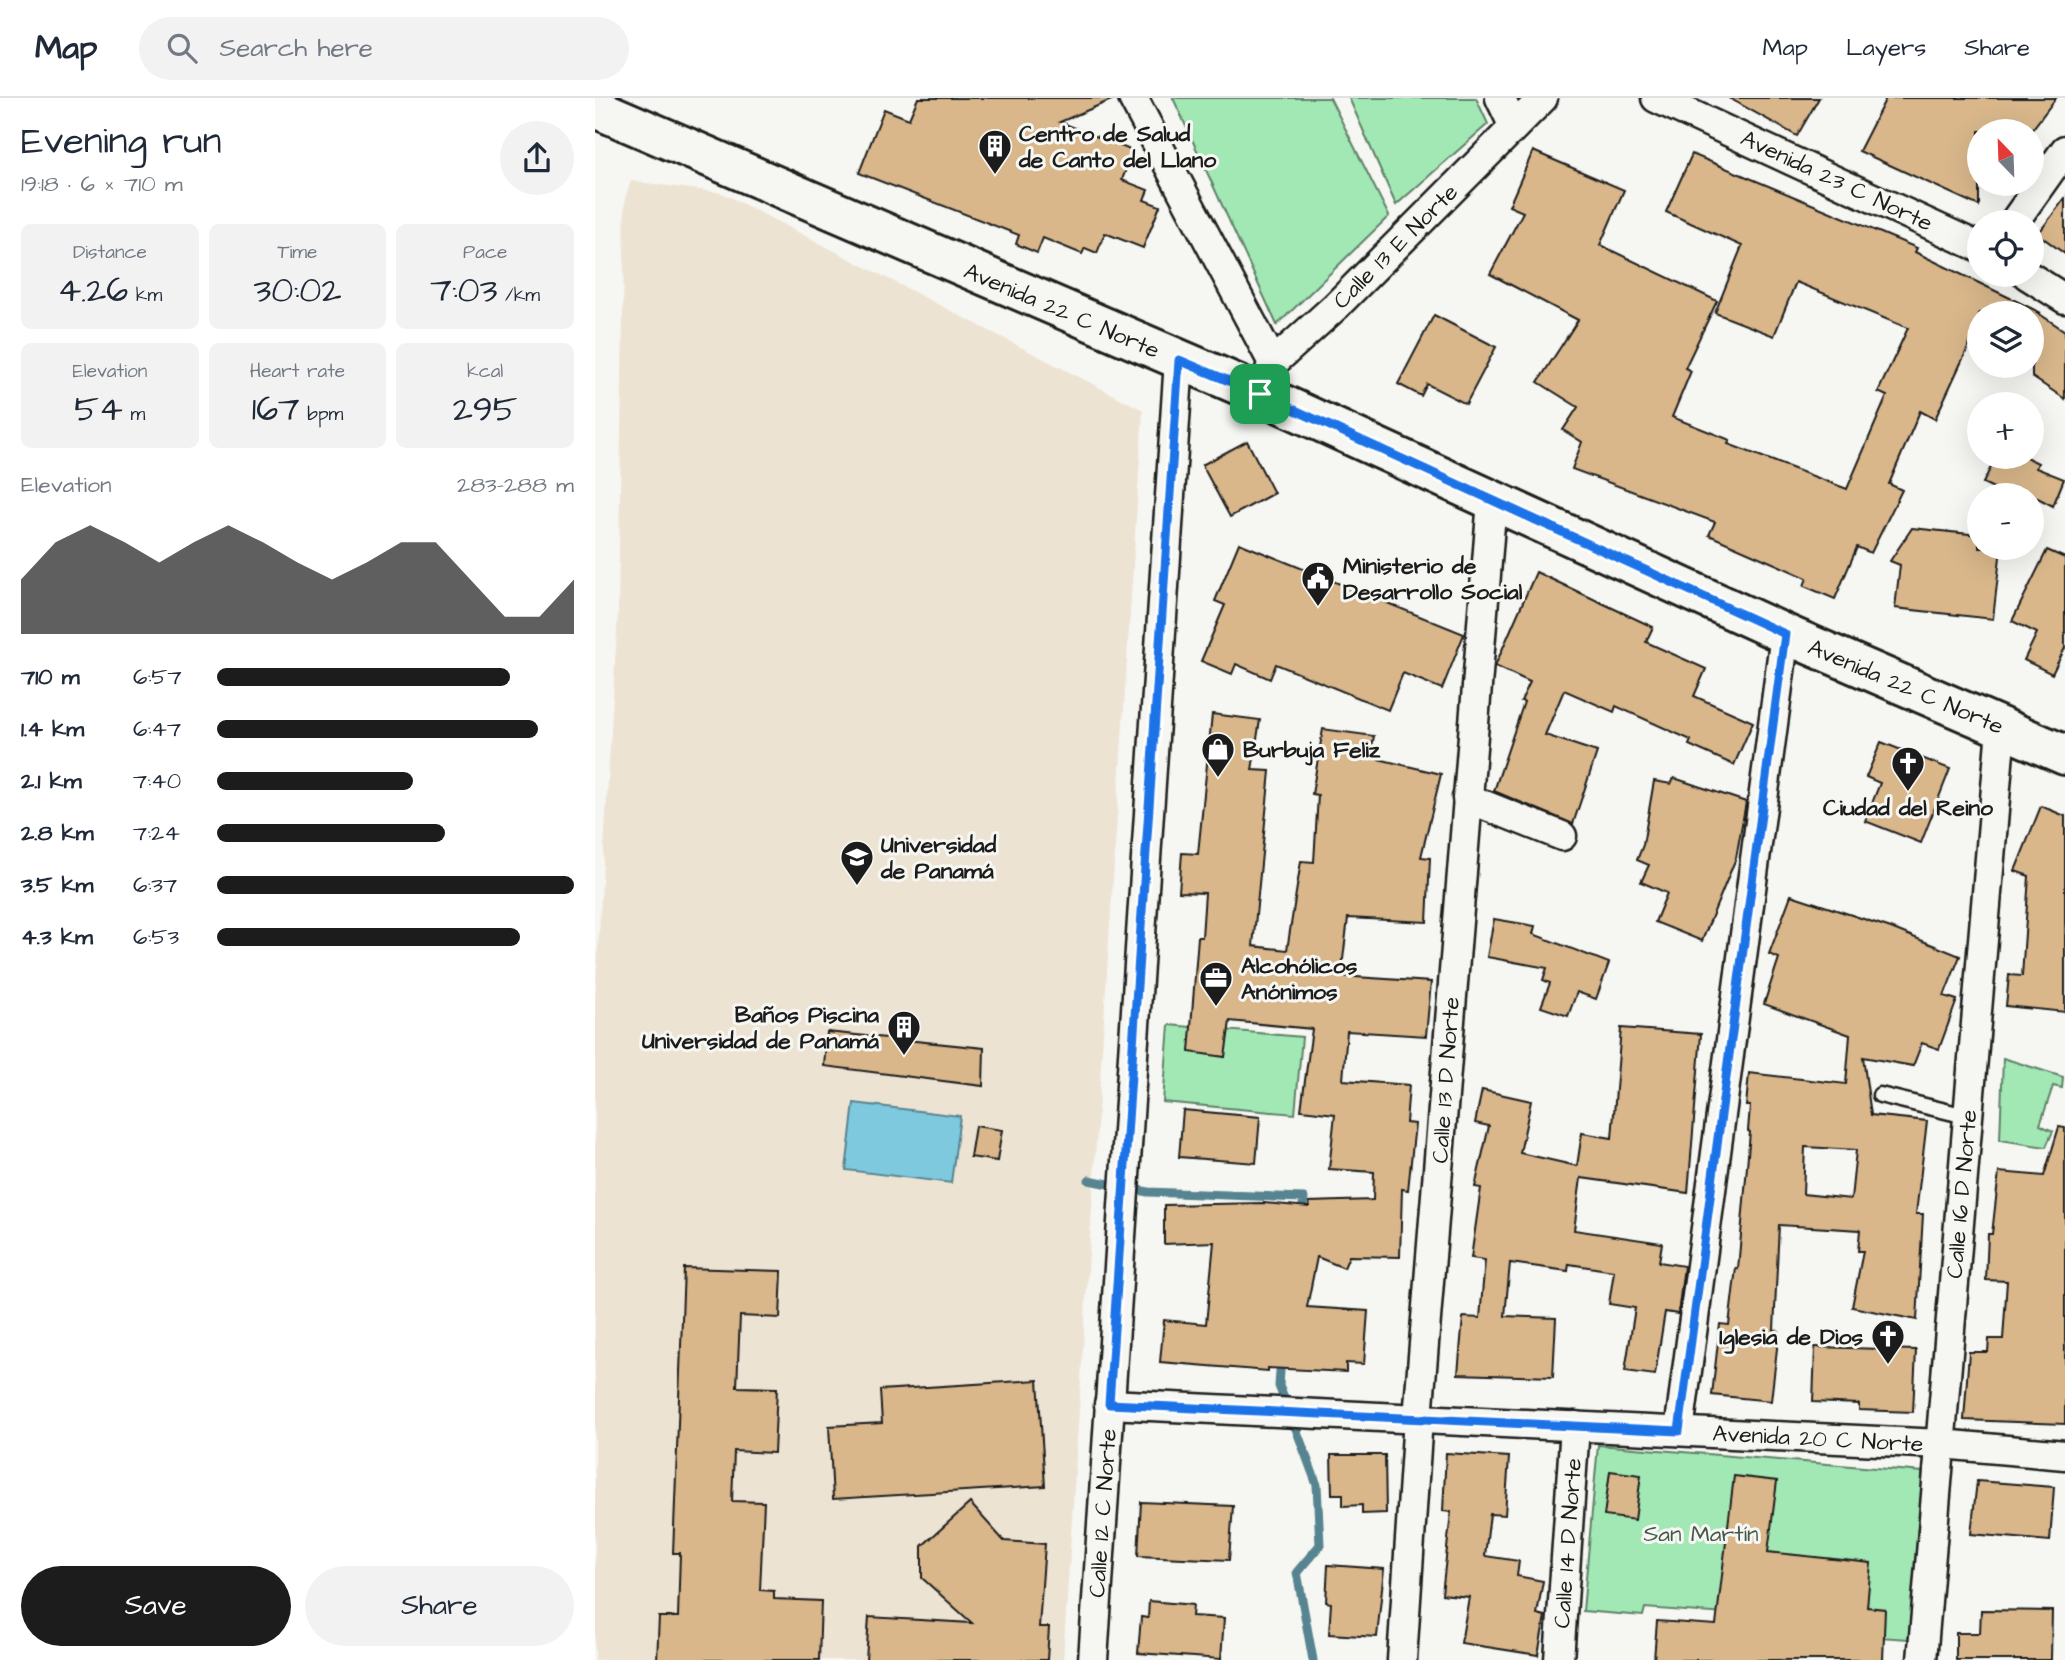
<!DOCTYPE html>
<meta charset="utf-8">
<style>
body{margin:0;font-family:"Architects Daughter",sans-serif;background:#f2f2f3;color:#1f2937;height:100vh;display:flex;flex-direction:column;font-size:26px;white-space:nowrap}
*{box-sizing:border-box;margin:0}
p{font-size:23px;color:#747a83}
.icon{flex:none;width:38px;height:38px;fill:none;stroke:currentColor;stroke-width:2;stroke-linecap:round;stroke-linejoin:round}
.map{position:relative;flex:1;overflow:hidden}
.sheet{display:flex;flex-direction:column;background:#fff;width:595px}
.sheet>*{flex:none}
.needle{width:46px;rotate:337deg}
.fabs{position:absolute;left:1372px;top:21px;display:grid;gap:14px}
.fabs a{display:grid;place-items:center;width:77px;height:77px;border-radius:50%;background:#fff;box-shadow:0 7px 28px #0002;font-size:35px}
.pin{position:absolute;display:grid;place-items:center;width:60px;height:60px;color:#fff;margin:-30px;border-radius:14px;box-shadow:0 4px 10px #0006}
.round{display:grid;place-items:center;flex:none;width:74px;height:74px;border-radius:37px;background:#f2f2f3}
.headline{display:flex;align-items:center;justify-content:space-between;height:119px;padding:0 21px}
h1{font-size:38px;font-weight:600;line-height:52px}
.figures{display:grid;grid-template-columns:repeat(3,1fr);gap:10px;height:119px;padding:7px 21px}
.figures div{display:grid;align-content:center;border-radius:10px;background:#f2f2f3;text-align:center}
.figures b{font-size:35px;font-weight:600}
.figures small{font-size:19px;font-weight:400}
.figures p{font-size:19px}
.chart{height:196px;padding:14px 21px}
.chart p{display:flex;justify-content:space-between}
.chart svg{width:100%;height:126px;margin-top:7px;fill:#1c1c1c;opacity:.7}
.action{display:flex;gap:14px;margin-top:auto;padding:14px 21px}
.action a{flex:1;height:80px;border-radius:42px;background:#1c1c1c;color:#fff;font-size:28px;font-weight:600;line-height:80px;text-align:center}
.action a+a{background:#f2f2f3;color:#1f2937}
ul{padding:0 21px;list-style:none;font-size:23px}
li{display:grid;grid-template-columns:112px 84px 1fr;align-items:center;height:52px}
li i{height:18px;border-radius:9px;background:#1c1c1c}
header{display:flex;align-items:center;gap:42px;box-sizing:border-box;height:98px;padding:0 35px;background:#fff;border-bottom:2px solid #e0e1e3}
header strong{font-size:33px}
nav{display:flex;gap:38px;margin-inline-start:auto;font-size:24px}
.search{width:490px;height:63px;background:#f2f2f3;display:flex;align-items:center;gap:18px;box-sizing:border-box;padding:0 24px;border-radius:38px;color:#747a83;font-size:26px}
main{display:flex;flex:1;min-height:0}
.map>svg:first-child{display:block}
.built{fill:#ede3d3}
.green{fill:#a2e8b5;stroke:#5f8268;stroke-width:2}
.water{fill:#7ec9de;stroke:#578490;stroke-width:2}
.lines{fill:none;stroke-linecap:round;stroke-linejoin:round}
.stream{stroke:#578490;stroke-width:9}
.building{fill:#d9b78b;stroke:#1c1c1c;stroke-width:2;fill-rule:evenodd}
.lane-casing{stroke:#1c1c1c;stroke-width:19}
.street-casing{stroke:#1c1c1c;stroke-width:33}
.secondary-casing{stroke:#1c1c1c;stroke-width:44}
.lane{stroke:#f6f6f2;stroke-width:14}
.street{stroke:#f6f6f2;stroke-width:28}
.secondary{stroke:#f6f6f2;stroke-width:38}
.route-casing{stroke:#fff;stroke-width:14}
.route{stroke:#1a73e8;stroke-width:9}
.labels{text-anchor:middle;stroke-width:6;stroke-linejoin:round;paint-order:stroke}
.poi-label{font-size:23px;font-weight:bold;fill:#1c1c1c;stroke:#f6f6f2;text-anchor:start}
.street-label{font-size:23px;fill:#1c1c1c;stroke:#f6f6f2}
.park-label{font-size:23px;fill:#44594a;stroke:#f6f6f2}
</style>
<header>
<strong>Map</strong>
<div class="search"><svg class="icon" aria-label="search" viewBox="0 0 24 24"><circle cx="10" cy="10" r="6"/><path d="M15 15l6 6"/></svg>Search here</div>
<nav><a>Map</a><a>Layers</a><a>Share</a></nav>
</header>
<main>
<section class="sheet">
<div class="headline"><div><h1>Evening run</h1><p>19:18 · 6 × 710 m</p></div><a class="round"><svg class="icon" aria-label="share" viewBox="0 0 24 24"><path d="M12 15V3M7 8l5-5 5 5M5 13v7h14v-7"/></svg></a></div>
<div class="figures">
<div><p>Distance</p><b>4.26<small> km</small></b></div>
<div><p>Time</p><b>30:02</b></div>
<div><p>Pace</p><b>7:03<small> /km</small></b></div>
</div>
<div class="figures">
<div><p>Elevation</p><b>54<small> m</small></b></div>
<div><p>Heart rate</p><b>167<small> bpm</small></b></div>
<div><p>kcal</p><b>295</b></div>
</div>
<div class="chart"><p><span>Elevation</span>283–288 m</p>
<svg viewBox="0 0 160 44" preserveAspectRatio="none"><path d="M0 44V25L10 12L20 6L30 12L40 19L50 12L60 6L70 12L80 19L90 25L100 19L110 12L120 12L130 25L140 38L150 38L160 25V44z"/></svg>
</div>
<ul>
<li><b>710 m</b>6:57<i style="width:82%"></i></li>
<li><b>1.4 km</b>6:47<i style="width:90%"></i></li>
<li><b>2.1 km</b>7:40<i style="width:55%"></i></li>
<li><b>2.8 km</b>7:24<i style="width:64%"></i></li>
<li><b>3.5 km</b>6:37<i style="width:100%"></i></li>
<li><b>4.3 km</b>6:53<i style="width:85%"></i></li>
</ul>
<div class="action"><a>Save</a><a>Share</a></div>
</section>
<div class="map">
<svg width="1470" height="1562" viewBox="0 0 1470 1562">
<rect width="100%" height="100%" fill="#f6f6f2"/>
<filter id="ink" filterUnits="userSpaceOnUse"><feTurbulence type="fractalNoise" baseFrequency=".0143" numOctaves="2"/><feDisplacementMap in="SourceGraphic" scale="14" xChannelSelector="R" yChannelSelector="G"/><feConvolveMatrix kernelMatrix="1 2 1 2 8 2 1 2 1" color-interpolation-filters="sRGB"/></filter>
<g filter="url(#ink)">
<path class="built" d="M36 83 127 95 548 312 468 1562H0V901L23 515 30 101Z"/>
<g class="green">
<path d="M578 0H735L794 118 682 227Z"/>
<path d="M754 0H881L893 26 801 107Z"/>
<path d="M574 927 707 939 700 1016 568 1004Z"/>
<path d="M1408 960 1468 979 1467 990 1458 988 1445 1027 1458 1033 1451 1049 1405 1042Z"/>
<path d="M1003 1347 1328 1374 1314 1541 1238 1536 1145 1517 1050 1510 1048 1518 988 1513Z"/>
</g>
<path class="water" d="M259 1005 365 1018 356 1085 251 1072Z"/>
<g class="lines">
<g class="stream">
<path d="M494 1082 553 1094 709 1100 706 1120"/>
<path d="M686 1259 684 1288 693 1310"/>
<path d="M697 1320 722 1387 725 1447 702 1474 718 1562"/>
</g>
</g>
<g class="building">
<path d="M323 0H521L465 24 538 53 527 82 553 92 549 102 565 108 548 150 510 135 502 155 490 150 487 156 448 140 442 155 421 146 424 137 264 75 289 11 314 21Z"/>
<path d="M1134 0H1224L1202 38Z"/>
<path d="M1291 0H1461L1436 33H1384V108L1264 53Z"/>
<path d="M938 53 1029 92 1005 147 1122 203 1090 270 1096 273 1077 319 1135 342 1133 346 1252 391 1292 298 1283 294 1313 230 1201 184 1179 238 1120 215 1147 148 1071 114 1097 56 1322 150 1320 154 1446 215H1443L1470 233V301L1437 279V215H1384V226L1340 321 1325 313 1294 386 1307 392 1276 455 1262 449 1240 501 1209 488 1212 480 1114 437 1120 424 977 371 987 344 968 332 983 309 943 284 983 222 895 176 928 114 914 108Z"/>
<path d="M1470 100V156L1443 136Z"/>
<path d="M839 217 901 249 871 306 832 286 826 298 803 286Z"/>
<path d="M652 343 679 395 635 419 607 367Z"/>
<path d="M1401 359H1431L1443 365 1441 370 1469 381 1458 408 1437 397H1413L1388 385Z"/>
<path d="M1317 430 1384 437V450H1406L1398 521 1300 510 1305 467 1295 463Z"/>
<path d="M644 445 869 536 847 591 808 575 793 612 681 566 675 581 641 566 637 576 606 563 630 507 620 503Z"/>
<path d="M1452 452 1470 460V550L1457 576 1429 562 1442 535 1417 523Z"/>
<path d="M941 474 1058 529 1051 544 1111 571 1099 598 1158 624 1139 667 1094 647 1096 642 1021 608 1019 614 969 592 950 637 1002 654 978 726 899 693 929 604 926 603 935 584 900 568Z"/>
<path d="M617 616 665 622 657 672 675 673 658 848 692 852 706 763 719 764 723 697 717 696 728 631 779 638 775 659 846 676 826 759 835 760 832 824 753 820 746 878 836 884 831 938 752 933 748 982 814 987 811 1025 820 1026 813 1092 807 1091 805 1159 754 1158 749 1170 722 1159 712 1209 773 1213 769 1266 751 1265V1274L673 1270V1273L565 1264 569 1222 611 1226 619 1144 569 1146V1107L669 1105 714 1109V1104L778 1102 779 1074 734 1071 740 1016 706 1012 717 931 635 923 630 959 594 954 603 839H607L610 795 584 794 587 755 603 756Z"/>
<path d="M1286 644 1355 671 1326 745 1270 723 1285 685 1271 679Z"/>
<path d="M1079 680 1151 704 1141 760 1107 843 1060 824 1072 795 1046 784 1054 767 1042 762 1048 747 1059 683 1076 686Z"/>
<path d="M1446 708 1470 718V914L1411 908 1414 877 1427 878 1434 778 1420 773Z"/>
<path d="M1196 797 1296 830 1365 858 1349 898 1362 902 1344 951 1327 945 1318 968 1268 959 1276 1017 1332 1023 1321 1116H1328L1322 1222 1257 1209 1268 1153H1263L1265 1132 1184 1127 1179 1232 1184 1233 1176 1303 1117 1297 1125 1226 1134 1227 1141 1170 1143 1171 1155 1034 1153 1033 1155 1008H1151L1154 975 1251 986 1255 937 1169 906 1184 860 1174 856ZM1210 1049 1261 1052 1256 1101 1208 1096Z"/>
<path d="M899 821 940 828 938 836 1014 865 1001 901 982 894 973 918 946 909 955 885 948 882 952 870 892 859Z"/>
<path d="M1026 930 1106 936 1093 1095 986 1080 979 1132 1067 1145 1064 1164 1089 1168 1083 1216 1070 1214 1060 1277 1030 1273 1040 1210 1014 1206 1019 1173 974 1166 973 1173 915 1165 910 1218 961 1220 958 1279 863 1276 868 1219 885 1220 890 1162 876 1160 886 1090 880 1089 894 1028 880 1025 887 992 936 1003 925 1055 982 1068 987 1035 1017 1040Z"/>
<path d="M232 934 389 950 388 988 229 968Z"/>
<path d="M588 1012 665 1019 661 1065 584 1059Z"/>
<path d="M380 1028 407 1032 402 1063 375 1059Z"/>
<path d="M1464 1029 1470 1030V1326L1369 1322 1374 1254H1393L1394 1241H1408L1412 1183 1391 1182 1393 1136H1397L1404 1074 1449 1078Z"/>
<path d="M89 1170 187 1173 185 1220 145 1218 142 1289 182 1290 179 1355 139 1353 137 1403 169 1404 165 1492 179 1493V1501L226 1503 224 1562H62L64 1519H83L85 1455H78Z"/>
<path d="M1220 1249 1321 1252 1318 1314 1264 1312V1306L1218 1304Z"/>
<path d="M443 1282 450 1388 238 1401 234 1328 287 1325 285 1292Z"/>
<path d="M851 1355 914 1359 910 1417 895 1416 890 1458 924 1463 922 1478 948 1483 942 1516 950 1518 943 1557 866 1545 874 1499 847 1496 856 1414 848 1413Z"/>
<path d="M736 1357H790L791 1415 767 1416V1407L748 1408V1396H737Z"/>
<path d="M1015 1373 1046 1377 1040 1422 1009 1418Z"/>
<path d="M1139 1378 1182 1383 1173 1454 1276 1465 1272 1509 1290 1511 1288 1562H1059L1062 1523 1121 1527Z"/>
<path d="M1382 1383 1459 1389 1455 1443 1376 1436Z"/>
<path d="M546 1404 638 1408 634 1462 543 1458Z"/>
<path d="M375 1405 409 1443 450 1446 444 1529H454L452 1562H271L274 1519 377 1525 327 1480V1448Z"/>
<path d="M733 1467 789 1471 782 1539 734 1536 736 1505 731 1504Z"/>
<path d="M554 1503 598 1507 597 1518 629 1520 626 1561 543 1555 546 1519 553 1520Z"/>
<path d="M1386 1512 1457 1513 1456 1562H1361V1535H1385Z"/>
</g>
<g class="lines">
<defs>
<path id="lane" d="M1285 997 1371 1018"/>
<g id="street">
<path d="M538 0 678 265"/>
<path d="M905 0 919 29"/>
<path d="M1061 0 1384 149"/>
<path d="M1419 124 1470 52"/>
<path d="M1432 177 1470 201"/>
<path d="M665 296 678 265 741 208 948 0"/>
<path d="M872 700 967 738"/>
<path d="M514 1306 1346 1346 1470 1357"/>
<path d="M1084 1333 1190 536"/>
<path d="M498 1562 584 262"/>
<path d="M807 1562 823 1320 897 402"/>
<path d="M964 1562 980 1328"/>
<path d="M1327 1562 1406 630"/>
</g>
<path id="secondary" d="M0 10 665 296 1190 536 1470 657"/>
</defs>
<use href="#lane" class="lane-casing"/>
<use href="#street" class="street-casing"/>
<use href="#secondary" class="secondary-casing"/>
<use href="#lane" class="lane"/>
<use href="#street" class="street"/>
<use href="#secondary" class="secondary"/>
</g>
</g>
<g class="lines" filter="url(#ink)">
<defs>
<path id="route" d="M584 262 665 296 1190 536 1084 1333 514 1306Z"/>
</defs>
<use href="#route" class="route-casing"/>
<use href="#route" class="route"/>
</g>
<defs>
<symbol id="building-pin" viewBox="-11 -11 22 30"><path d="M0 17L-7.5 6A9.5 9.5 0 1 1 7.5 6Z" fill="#1c1c1c" stroke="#f6f6f2"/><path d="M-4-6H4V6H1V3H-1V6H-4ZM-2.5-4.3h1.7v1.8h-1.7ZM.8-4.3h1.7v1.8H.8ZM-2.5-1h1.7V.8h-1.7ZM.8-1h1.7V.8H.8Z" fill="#fff"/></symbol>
<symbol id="civic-pin" viewBox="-11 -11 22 30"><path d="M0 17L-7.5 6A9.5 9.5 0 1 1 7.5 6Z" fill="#1c1c1c" stroke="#f6f6f2"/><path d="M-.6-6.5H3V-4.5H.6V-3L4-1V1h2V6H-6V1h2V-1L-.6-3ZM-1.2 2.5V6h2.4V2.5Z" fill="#fff"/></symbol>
<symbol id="shop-pin" viewBox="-11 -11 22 30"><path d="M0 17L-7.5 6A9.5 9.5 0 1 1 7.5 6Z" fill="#1c1c1c" stroke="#f6f6f2"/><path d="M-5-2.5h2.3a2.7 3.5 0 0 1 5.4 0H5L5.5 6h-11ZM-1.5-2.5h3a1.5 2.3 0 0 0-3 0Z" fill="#fff"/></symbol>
<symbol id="church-pin" viewBox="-11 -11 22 30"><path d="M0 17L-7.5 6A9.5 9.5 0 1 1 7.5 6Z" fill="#1c1c1c" stroke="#f6f6f2"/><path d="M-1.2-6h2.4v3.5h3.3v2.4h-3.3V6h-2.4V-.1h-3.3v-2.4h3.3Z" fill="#fff"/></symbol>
<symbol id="university-pin" viewBox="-11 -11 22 30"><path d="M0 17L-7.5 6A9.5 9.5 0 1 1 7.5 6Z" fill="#1c1c1c" stroke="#f6f6f2"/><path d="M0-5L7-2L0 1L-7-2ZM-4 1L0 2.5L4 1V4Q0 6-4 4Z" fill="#fff"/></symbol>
<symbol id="office-pin" viewBox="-11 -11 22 30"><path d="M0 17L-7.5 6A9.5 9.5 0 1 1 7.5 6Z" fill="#1c1c1c" stroke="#f6f6f2"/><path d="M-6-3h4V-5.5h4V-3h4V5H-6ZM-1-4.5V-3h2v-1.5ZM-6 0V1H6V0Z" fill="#fff"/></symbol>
</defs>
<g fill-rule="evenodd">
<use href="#building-pin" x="381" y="29" width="38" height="52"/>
<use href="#civic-pin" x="704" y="461" width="38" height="52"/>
<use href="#shop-pin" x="604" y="632" width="38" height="52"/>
<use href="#church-pin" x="1294" y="646" width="38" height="52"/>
<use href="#university-pin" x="243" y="740" width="38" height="52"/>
<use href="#office-pin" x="602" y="861" width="38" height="52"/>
<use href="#building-pin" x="290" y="910" width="38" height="52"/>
<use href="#church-pin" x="1274" y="1219" width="38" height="52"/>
</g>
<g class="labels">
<g class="poi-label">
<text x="424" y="43">Centro de Salud<tspan x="424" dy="26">de Canto del Llano</tspan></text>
<text x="748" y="475">Ministerio de<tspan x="748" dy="26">Desarrollo Social</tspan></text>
<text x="648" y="659">Burbuja Feliz</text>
<text x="1313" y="717" text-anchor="middle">Ciudad del Reino</text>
<text x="286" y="754">Universidad<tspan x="286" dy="26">de Panamá</tspan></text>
<text x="646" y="875">Alcohólicos<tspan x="646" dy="26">Anónimos</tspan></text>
<text x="284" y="924" text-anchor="end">Baños Piscina<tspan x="284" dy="26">Universidad de Panamá</tspan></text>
<text x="1268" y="1246" text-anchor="end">Iglesia de Dios</text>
</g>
<g class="street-label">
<text transform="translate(1242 82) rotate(25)" y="8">Avenida 23 C Norte</text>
<text transform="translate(800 148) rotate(-45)" y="8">Calle 13 E Norte</text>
<text transform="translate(467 212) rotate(23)" y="8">Avenida 22 C Norte</text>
<text transform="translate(1311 588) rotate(23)" y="8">Avenida 22 C Norte</text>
<text transform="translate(850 982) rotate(-86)" y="8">Calle 13 D Norte</text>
<text transform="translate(1366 1096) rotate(-85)" y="8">Calle 16 D Norte</text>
<text transform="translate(1223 1340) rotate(3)" y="8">Avenida 20 C Norte</text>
<text transform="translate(507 1415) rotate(-86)" y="8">Calle 12 C Norte</text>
<text transform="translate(972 1445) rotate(-86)" y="8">Calle 14 D Norte</text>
</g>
<g class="park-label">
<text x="1106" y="1443">San Martín</text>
</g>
</g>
</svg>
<div class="fabs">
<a><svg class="needle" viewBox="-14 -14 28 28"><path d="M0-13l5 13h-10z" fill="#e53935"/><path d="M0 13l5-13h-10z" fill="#747a83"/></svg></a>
<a><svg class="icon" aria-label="locate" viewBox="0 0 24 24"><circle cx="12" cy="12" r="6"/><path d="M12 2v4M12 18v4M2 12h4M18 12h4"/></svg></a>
<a><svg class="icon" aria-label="layers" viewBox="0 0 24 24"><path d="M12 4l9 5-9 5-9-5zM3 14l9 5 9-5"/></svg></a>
<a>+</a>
<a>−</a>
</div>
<div class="pin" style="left:665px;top:296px;background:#1e9e55"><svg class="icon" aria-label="arrive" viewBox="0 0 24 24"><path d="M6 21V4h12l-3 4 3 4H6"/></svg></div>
</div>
</main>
